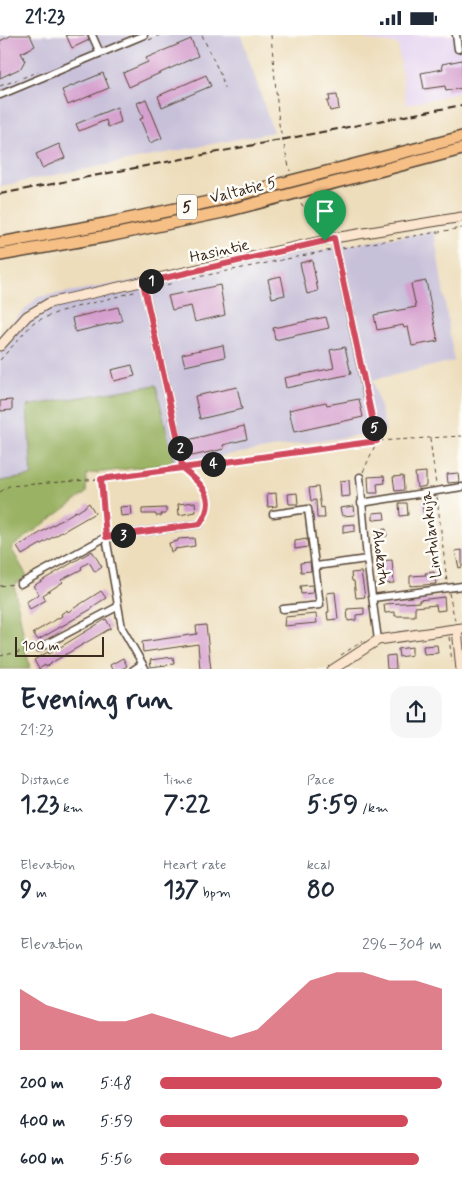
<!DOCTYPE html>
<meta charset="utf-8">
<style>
body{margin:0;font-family:Mynerve,sans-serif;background:#f6f6f7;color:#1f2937;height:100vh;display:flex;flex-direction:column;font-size:19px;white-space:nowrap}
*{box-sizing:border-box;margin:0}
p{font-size:16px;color:#747a83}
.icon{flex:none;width:28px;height:28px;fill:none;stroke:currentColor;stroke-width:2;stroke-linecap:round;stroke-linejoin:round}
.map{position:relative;height:634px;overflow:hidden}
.drawer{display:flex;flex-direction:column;background:#fff;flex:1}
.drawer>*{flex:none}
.scale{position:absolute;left:15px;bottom:12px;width:89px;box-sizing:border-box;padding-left:5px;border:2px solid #3b2a1e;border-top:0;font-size:14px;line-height:18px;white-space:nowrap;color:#3b2a1e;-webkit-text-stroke:4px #fdfcf7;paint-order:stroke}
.pin{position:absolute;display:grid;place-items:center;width:42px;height:42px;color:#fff;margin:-51px -21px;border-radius:50% 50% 50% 0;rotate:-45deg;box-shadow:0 0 5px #0007}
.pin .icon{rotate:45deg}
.km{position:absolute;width:25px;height:25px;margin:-12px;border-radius:50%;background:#222;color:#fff;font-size:14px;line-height:25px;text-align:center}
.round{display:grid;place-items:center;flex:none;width:52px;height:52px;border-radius:15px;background:#f6f6f7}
.overview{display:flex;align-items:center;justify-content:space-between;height:85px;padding:0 20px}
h1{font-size:28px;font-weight:700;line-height:38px}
.metrics{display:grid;grid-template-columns:repeat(3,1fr);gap:8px;height:85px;padding:5px 20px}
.metrics div{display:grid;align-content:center}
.metrics b{font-size:25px;font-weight:700}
.metrics small{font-size:14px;font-weight:400}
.metrics p{font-size:14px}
.chart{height:140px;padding:10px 20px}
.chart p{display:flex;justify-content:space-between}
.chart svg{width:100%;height:90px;margin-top:5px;fill:#d1495b;opacity:.7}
ul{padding:0 20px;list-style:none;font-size:16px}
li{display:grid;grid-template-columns:80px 60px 1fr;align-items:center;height:38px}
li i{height:12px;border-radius:6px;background:#d1495b}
.status{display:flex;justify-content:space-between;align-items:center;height:35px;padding:0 25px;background:#fff;direction:ltr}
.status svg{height:14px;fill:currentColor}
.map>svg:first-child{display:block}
.built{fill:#e5d3f1}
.industrial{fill:#c7c0d9}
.forest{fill:#9ab263;stroke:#6a6e40}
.building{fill:#d59fce}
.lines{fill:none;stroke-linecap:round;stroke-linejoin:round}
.street-casing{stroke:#564536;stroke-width:9}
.secondary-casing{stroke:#564536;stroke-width:11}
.highway-casing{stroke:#564536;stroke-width:14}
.path{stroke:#564536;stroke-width:1;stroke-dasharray:4 4;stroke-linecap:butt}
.street{stroke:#fff;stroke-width:6}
.secondary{stroke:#fbe5cf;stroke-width:9}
.highway{stroke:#f5bf86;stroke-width:11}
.rail{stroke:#3b2a1e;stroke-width:2;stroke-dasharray:8 4;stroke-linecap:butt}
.route-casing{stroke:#fff;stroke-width:10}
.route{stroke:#d1495b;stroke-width:6}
.labels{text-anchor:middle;stroke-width:5;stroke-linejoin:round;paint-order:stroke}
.shield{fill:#fdfcf7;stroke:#75695f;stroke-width:1}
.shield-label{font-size:15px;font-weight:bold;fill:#3b2a1e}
.street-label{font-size:16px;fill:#3b2a1e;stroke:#fdfcf7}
</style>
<div class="status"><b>21:23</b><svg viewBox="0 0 49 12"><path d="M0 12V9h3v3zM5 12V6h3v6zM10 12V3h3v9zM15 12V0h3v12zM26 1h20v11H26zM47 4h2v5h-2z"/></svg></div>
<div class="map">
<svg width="462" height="635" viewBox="0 0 462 635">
<rect width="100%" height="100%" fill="#fdfcf7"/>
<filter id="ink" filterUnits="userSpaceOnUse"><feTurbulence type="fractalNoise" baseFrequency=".02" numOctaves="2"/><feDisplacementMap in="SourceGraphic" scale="10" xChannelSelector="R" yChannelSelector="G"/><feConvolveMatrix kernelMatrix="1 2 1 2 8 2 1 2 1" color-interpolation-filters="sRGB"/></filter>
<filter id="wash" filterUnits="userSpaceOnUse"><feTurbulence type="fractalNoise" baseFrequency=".0096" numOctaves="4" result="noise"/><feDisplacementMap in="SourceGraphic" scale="20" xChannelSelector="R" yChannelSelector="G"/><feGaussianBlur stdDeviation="1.12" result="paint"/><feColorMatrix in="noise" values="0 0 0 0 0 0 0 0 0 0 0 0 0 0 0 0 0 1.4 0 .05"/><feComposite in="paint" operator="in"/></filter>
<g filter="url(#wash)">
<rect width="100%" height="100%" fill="#edddbb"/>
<path class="built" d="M366 0H462V57L406 70 398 9 367 5Z"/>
<g class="industrial">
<path d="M0 0H241L273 97 0 151Z"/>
<path d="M434 196 454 326 373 345 386 396 174 428 155 350 27 371 32 442 0 446V299L38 262Z"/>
</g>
<path class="forest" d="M156 350 174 428 87 439 86 458 11 513 27 541 14 550 30 634H0V446L32 441 27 371Z"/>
<g id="blocks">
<g class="building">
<path d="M12 0H30L35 11 21 18 25 25 21 33 0 43V6Z"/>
<path d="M66 0H87L89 5 72 13Z"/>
<path d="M191 4 198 21 129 52 123 38 148 27 146 23Z"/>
<path d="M462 25V53L446 56 445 51 424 54 421 38 443 34 442 29Z"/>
<path d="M103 38 109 53 68 70 62 55Z"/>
<path d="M206 40 211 51 162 72 158 61Z"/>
<path d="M337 60 339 74 330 76 327 66H330L329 61Z"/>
<path d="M146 64 162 103 150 108 140 84 143 83 137 68Z"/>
<path d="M117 72 121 87 108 92 106 85 79 96 76 89Z"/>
<path d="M59 109 65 123 42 133 36 119Z"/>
<path d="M312 225 318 256 307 259 300 228Z"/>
<path d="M281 241 285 260 272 263 268 244Z"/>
<path d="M426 246 438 306 412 311 408 292 404 293 403 290 377 295 374 280 416 272 411 249Z"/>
<path d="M220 250 225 280 195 287 191 271 172 275 168 261Z"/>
<path d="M118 272 122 286 75 297 72 283Z"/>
<path d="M326 282 329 293 275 305 273 293Z"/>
<path d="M223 310 225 322 185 331 182 319Z"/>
<path d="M345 312 351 339 286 353 284 343 334 333 330 315Z"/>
<path d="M132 330 135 341 114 346 111 335Z"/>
<path d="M237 352 242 374 200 384 195 361Z"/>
<path d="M359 364 363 382 294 397 289 375 326 367 327 370Z"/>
<path d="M12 365V375L0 376V366Z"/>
<path d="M244 391 247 404 223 410 224 414 192 421 188 405Z"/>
<path d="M426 437V451L417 453 415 438Z"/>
<path d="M458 438 459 447 448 448 447 439Z"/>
<path d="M384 441 385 448 377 449 378 458H369L368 442Z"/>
<path d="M403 441 404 455 395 456 393 442Z"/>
<path d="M349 445 350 461 341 462 340 446Z"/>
<path d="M318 452 321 473 324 472 325 483H317L316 465 311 466 309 453Z"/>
<path d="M276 458 277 471 268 472 267 459Z"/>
<path d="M297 458 298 469H289L288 459Z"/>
<path d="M430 464 431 476 423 477 422 465Z"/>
<path d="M195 467 196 477 179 480 178 469Z"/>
<path d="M89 468 95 478 22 520 17 512 76 476 77 477 85 472V471Z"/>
<path d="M399 468H407L408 480 400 481Z"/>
<path d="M131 471 132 480 121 481 120 472Z"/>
<path d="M354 471 355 480 342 481 340 473Z"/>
<path d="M166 473V479H161L162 481H156V479H142V474Z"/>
<path d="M384 477 385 484 373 485V478Z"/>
<path d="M355 489V496L343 498V490Z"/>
<path d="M386 494 387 501 376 502 375 495Z"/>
<path d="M194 503 195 511 175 514V516L171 517 169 508 178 506V504Z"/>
<path d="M307 504 308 512 295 514V506Z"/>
<path d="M462 515V532L459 533 455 516Z"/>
<path d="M92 516 102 532 95 537 89 527 81 532 82 534 61 545 63 547 43 560 46 565 30 574 26 567 39 559 33 551Z"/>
<path d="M392 525 394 548 382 549 379 526Z"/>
<path d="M310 527 311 536 301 537 300 528Z"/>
<path d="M361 537 365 562 356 563 354 546H352L351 538Z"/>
<path d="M434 537 436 549 410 551V541L426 540 425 538Z"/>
<path d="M312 550 313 558 301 559 300 551Z"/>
<path d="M101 556 106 563 92 572 93 573 38 605 33 598 62 581 61 579 67 575 68 577Z"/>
<path d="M335 557 338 584 328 585 327 577H329L327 558Z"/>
<path d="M444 562 445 575 437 576 436 570 415 572V581H395V577L385 578 384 569 420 567 419 565Z"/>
<path d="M364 573V579L356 580V585L348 586 347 574Z"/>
<path d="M316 579 317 588 284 591 285 582Z"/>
<path d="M106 584 111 593 51 628V629L46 632 45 630 39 634 34 625 48 617 49 619Z"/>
<path d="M206 590 211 635H200L198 609 143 617 142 607 197 599 196 591Z"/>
<path d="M437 610 438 618 424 619 423 611Z"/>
<path d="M412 612V620L399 622 398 614Z"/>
<path d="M395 620 396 634H387L386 621Z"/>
<path d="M173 622 174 629 151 632 150 625Z"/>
<path d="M123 623 127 631 120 635H112L110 630Z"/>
</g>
</g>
</g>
<g filter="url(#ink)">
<use href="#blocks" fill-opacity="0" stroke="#564536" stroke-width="1"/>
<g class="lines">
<defs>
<g id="street">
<path d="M92 0 100 18"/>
<path d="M456 0 458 14"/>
<path d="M0 60 144 0"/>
<path d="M334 203 367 362"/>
<path d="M143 248 179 409"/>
<path d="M360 442 367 524 378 605"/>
<path d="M361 468 462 452"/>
<path d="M273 479 308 474 320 570 283 574"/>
<path d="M106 502 122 593 146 635"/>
<path d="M316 531 367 524"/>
<path d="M20 549 106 502 200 489"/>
<path d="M373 563 462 551"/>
<path d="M39 613 117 572"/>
<path d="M133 635 142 629"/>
</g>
<g id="secondary">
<path d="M0 311 27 281 49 268 334 203 462 182"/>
<path d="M457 594 461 635"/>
<path d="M332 635 378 605 462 593"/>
</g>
<g id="highway">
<path d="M0 208 105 189 218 165 462 102"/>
<path d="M0 220 113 200 223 177 462 114"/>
</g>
</defs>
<use href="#street" class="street-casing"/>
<use href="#secondary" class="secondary-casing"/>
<use href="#highway" class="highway-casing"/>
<g class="path">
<path d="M202 0 222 43 224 53"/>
<path d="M271 0 279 89 290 136"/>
<path d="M149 5 160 0"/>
<path d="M0 51 38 37"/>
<path d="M301 168 321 199"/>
<path d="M342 213 462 193"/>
<path d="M193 243 331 215"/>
<path d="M151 253 174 248"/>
<path d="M0 325 34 287 61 276 138 256"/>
<path d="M430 404 436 450"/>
<path d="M180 414 182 433C197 445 218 463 204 484"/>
<path d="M363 437 377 406 368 367"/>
<path d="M101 444 106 497"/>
<path d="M0 457 9 451 101 444 377 406 462 401"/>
<path d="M437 462 447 547"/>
<path d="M0 551 14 549"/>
<path d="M449 558 455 586"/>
<path d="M449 602 452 627"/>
<path d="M341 620 363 606"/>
<path d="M0 621 33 614"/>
</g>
<use href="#street" class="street"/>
<use href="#secondary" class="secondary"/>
<use href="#highway" class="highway"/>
<path class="rail" d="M0 159 462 70"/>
</g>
</g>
<g class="lines" filter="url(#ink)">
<defs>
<path id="route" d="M325 206 143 248 179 409 182 433 101 444 106 502 200 489C218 463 203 450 182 433L377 406 334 203 325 206"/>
</defs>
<use href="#route" class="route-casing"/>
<use href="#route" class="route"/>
</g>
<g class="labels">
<rect class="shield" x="177" y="159.5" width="20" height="25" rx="4"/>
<g class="shield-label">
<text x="187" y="177">5</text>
</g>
<g class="street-label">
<text transform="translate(243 154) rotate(-14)" y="6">Valtatie 5</text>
<text transform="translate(219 215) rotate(-13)" y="6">Hasintie</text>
<text transform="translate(430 500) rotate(-97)" y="6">Lintulankuja</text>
<text transform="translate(382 522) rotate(83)" y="6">Ahokatu</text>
</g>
</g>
</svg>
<div class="scale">100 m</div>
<div class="pin" style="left:325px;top:206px;background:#1e9e55"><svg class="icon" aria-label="arrive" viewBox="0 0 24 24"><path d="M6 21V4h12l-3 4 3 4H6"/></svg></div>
<b class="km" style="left:151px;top:246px">1</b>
<b class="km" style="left:180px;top:413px">2</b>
<b class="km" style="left:123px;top:500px">3</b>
<b class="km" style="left:213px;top:429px">4</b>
<b class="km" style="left:374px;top:393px">5</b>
</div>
<section class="drawer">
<div class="overview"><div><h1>Evening run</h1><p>21:23</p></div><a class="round"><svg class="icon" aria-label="share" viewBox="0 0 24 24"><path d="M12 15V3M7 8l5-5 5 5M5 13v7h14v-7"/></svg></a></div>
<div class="metrics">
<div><p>Distance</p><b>1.23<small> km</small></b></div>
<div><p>Time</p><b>7:22</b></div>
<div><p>Pace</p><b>5:59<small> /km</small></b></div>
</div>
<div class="metrics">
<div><p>Elevation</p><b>9<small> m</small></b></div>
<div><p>Heart rate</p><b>137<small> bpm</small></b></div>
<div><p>kcal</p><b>80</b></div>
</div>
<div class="chart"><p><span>Elevation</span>296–304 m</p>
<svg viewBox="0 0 160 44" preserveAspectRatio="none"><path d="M0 44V14L10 22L20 26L30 30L40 30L50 26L60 30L70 34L80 38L90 34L100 22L110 10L120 6L130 6L140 10L150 10L160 14V44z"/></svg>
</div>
<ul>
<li><b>200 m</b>5:48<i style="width:100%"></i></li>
<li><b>400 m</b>5:59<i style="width:88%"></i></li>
<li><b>600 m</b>5:56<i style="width:92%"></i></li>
</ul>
</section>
